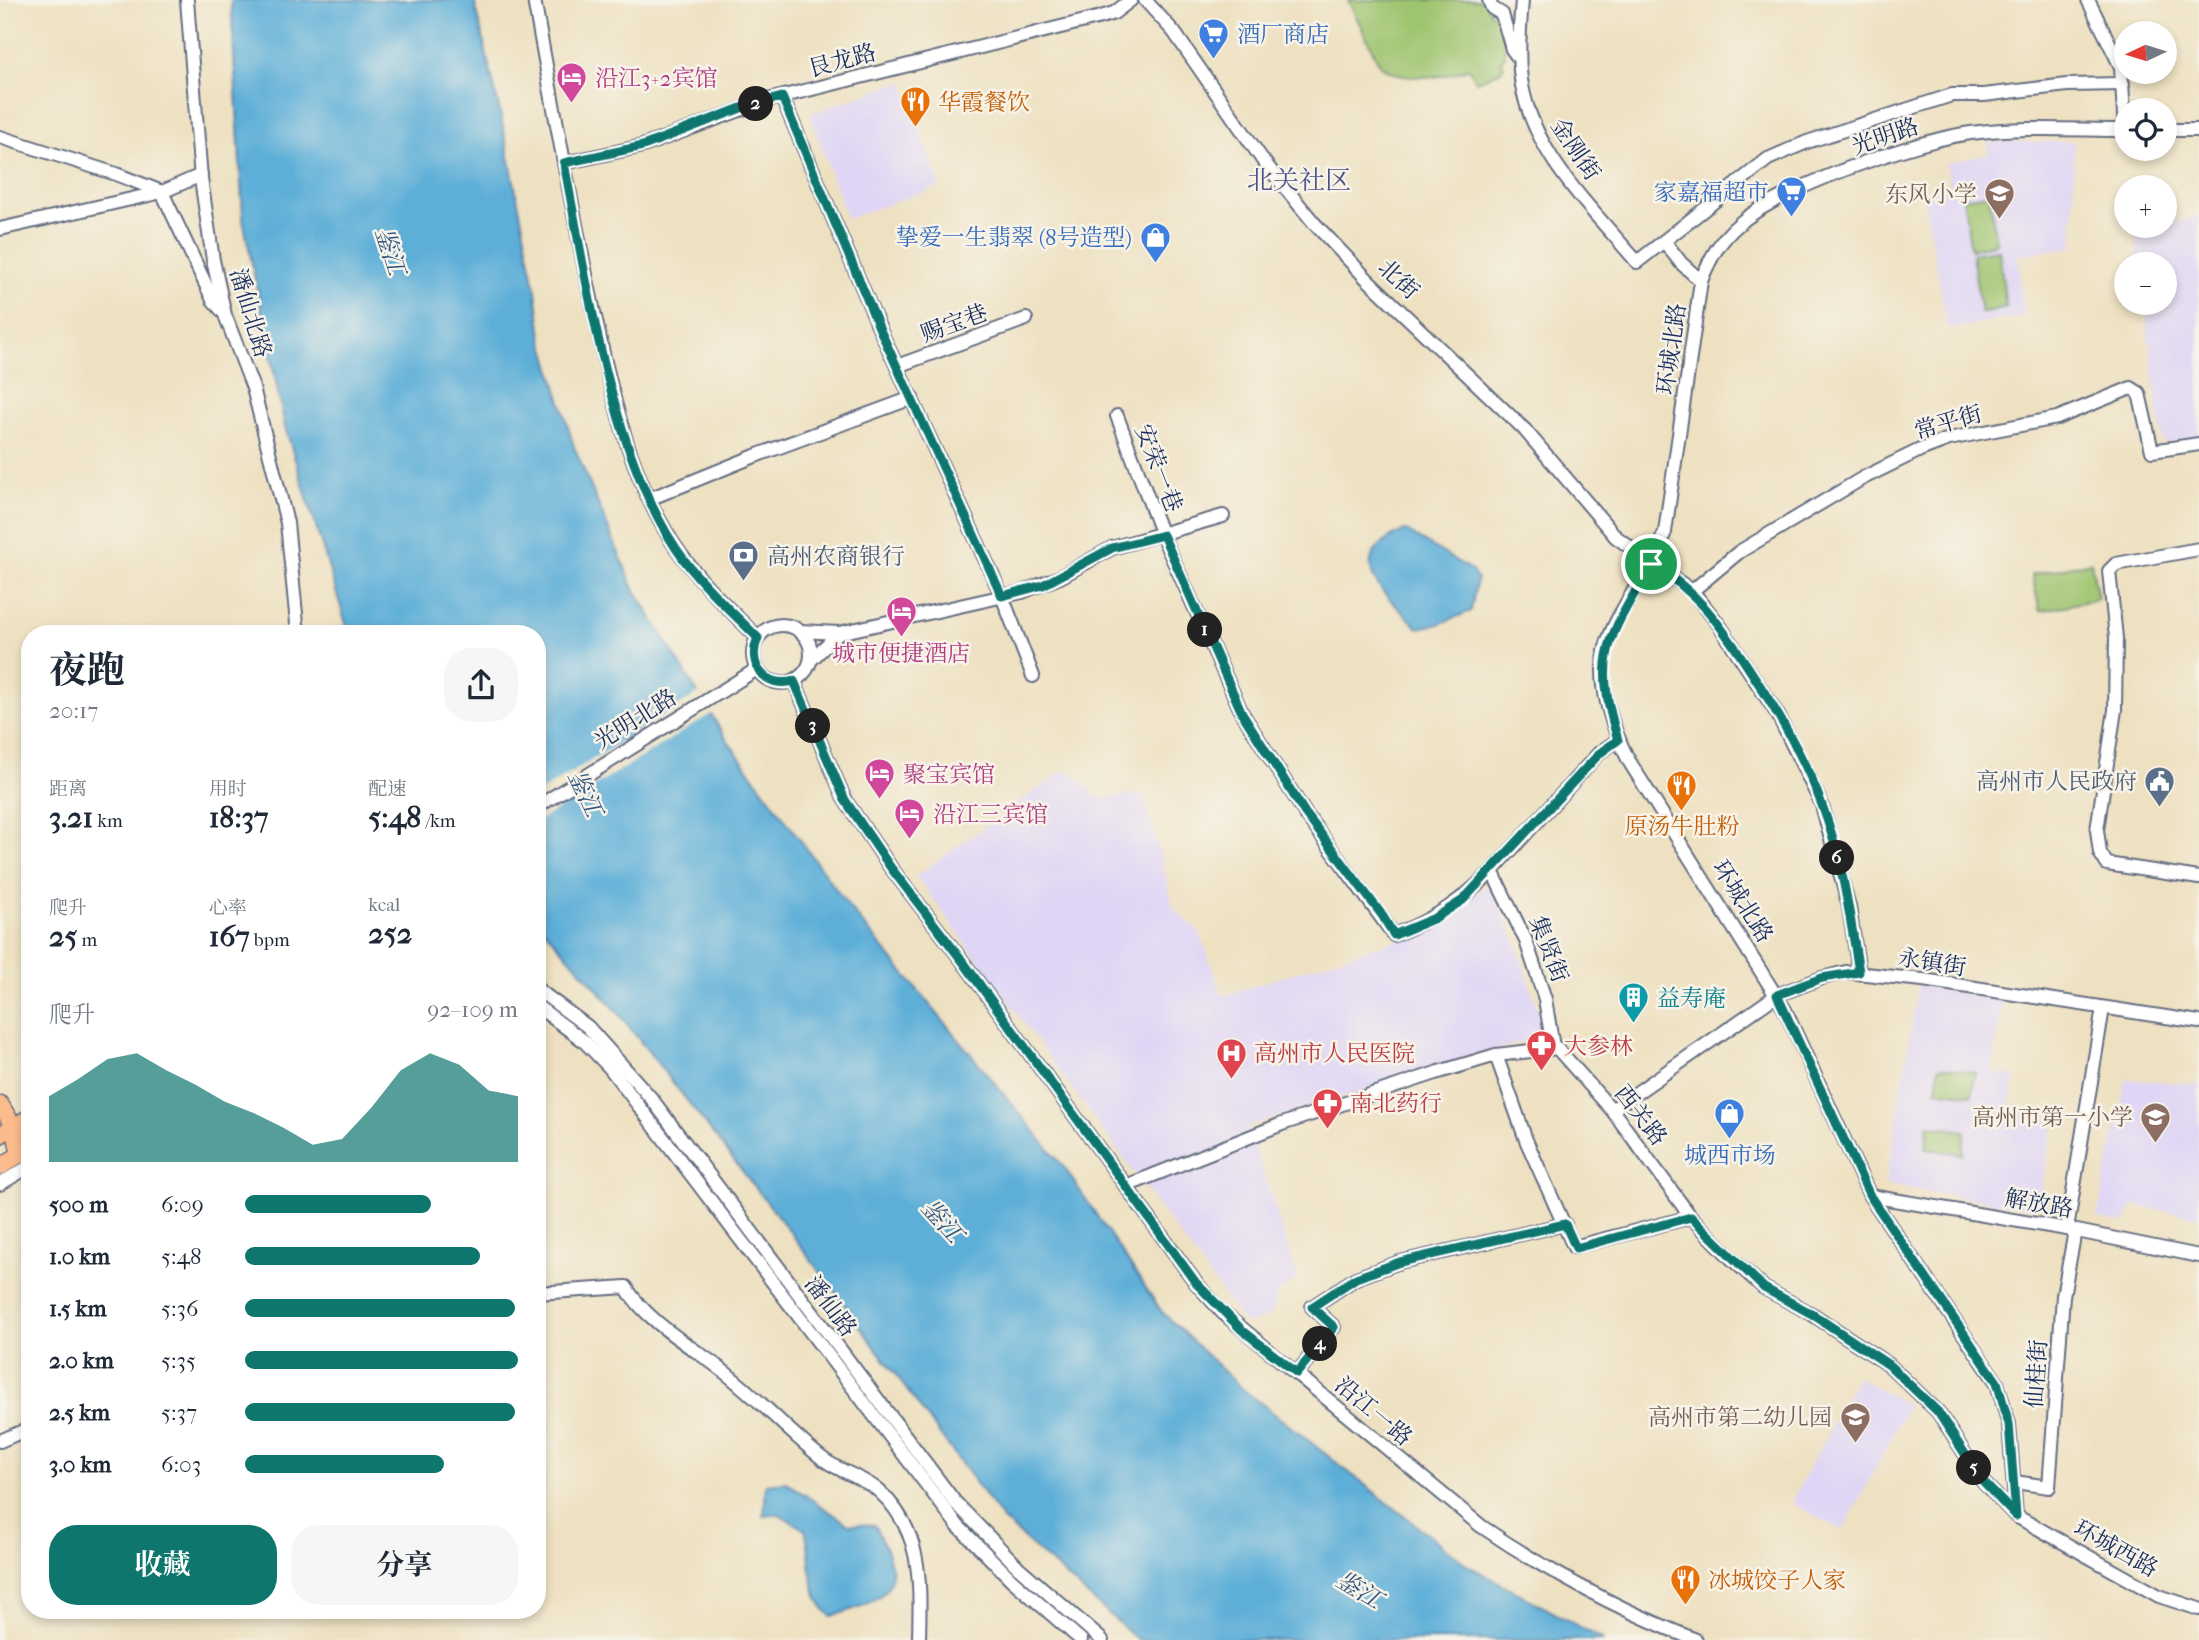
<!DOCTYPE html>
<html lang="zh">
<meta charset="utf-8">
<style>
body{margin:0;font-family:"IM FELL French Canon","Noto Serif SC",serif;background:#f6f6f7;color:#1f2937;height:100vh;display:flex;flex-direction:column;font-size:26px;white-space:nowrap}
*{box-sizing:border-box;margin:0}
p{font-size:23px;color:#747a83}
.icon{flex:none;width:38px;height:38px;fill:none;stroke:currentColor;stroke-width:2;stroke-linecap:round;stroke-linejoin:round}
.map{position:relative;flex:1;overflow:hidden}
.side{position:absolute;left:21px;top:625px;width:525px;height:994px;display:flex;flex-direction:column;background:#fff;border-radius:28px;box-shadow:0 4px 10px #0003}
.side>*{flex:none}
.needle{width:46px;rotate:266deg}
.tools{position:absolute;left:2114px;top:21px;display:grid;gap:14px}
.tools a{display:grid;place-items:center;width:63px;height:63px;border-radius:50%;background:#fff;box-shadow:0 4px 10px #0003;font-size:35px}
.pin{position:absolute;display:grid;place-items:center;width:60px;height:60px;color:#fff;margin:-30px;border:4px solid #fff;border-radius:50%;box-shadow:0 2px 7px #0007}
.km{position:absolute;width:35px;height:35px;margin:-18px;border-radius:50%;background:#222;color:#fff;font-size:19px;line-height:35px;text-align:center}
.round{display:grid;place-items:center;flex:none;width:74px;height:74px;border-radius:28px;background:#f6f6f7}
.head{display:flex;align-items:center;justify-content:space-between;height:119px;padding:0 28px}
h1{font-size:38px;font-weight:700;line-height:52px}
.figures{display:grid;grid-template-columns:repeat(3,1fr);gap:10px;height:119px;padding:7px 28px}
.figures div{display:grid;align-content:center}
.figures b{font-size:30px;font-weight:700}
.figures small{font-size:19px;font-weight:400}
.figures p{font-size:19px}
.chart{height:196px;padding:14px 28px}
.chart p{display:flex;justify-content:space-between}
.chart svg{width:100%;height:126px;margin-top:7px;fill:#0f766e;opacity:.7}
.cta{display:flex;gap:14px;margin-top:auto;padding:14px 28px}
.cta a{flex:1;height:80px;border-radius:28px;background:#0f766e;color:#fff;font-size:28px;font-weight:700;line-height:80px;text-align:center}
.cta a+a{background:#f6f6f7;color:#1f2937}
ul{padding:0 28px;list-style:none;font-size:23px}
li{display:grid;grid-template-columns:112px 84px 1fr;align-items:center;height:52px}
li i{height:18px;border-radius:9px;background:#0f766e}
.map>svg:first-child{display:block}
.built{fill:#dfd5f5}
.green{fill:#9fc46f;stroke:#5d7a66;stroke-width:2}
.water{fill:#5dafd8;stroke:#3c6f9b;stroke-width:2}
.pier{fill:#eee1c1}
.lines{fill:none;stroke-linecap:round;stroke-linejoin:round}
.minor-casing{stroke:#656d81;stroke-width:16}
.major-casing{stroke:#656d81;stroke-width:19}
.minor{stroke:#fff;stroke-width:12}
.major{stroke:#fbbb8c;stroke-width:16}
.route-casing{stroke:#fff;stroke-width:14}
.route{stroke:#0f766e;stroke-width:9}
.labels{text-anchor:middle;stroke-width:5;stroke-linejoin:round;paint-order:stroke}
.shop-label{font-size:23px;fill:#366cbe;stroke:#f7f3e8;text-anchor:end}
.street-label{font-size:23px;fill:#1b2f5e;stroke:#f7f3e8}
.hotel-label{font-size:23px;fill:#b23c85;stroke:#f7f3e8;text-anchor:start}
.food-label{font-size:23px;fill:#c56008;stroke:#f7f3e8;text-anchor:start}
.education-label{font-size:23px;fill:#785e54;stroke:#f7f3e8;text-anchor:end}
.service-label{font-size:23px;fill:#4e5e75;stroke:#f7f3e8;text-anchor:start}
.culture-label{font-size:23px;fill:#0d838f;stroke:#f7f3e8;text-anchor:start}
.health-label{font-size:23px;fill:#be3a42;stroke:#f7f3e8;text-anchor:start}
.water-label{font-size:24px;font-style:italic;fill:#2f5583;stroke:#f7f3e8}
.quarter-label{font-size:26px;fill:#4e5489;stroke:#f7f3e8}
</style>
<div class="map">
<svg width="2199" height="1640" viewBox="0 0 2199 1640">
<rect width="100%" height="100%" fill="#f7f3e8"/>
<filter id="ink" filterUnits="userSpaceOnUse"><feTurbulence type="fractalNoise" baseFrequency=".0143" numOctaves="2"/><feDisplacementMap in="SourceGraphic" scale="14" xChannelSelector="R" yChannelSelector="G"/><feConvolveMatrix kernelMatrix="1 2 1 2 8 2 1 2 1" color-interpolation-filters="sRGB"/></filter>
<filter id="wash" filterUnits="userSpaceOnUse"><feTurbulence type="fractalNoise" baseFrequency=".00686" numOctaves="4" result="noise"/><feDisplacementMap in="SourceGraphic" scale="28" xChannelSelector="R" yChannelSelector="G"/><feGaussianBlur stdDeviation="1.57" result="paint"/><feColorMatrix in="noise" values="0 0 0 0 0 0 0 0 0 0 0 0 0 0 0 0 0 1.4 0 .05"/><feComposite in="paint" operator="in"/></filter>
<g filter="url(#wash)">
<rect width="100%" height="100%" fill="#eee1c1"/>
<g class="built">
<path d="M903 81 940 186 847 219 810 114Z"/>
<path d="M1988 142H2074L2073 247 2018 255 2024 316 1948 329 1923 195 1950 188 1946 163 1988 154Z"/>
<path d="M2199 215V437L2163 444 2144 303H2165V264H2139L2134 228 2165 226Z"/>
<path d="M1066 769 1099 798 1144 794 1174 909 1199 931 1222 996 1394 941 1461 911 1472 894 1491 885 1518 949 1546 1035 1248 1126 1298 1278 1277 1294 1271 1316 1245 1324 916 876Z"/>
<path d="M1918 985 2003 999 1991 1072 2016 1076 2009 1111 2055 1120 2037 1209 1886 1185Z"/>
<path d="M2126 1079 2199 1084V1217L2132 1205 2126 1223 2097 1218Z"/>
<path d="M1857 1377 1908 1405 1843 1531 1791 1503Z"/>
</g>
<g class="green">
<path d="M1348 0H1485L1490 12 1504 26 1505 56 1501 60 1504 66 1501 71 1476 82 1469 68C1445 79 1401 82 1380 65Z"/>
<path d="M1989 194 1996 243 1971 250 1963 198Z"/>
<path d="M1999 250 2006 307 1981 313 1972 254Z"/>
<path d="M2091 562 2098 599 2040 611 2032 575Z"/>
<path d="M1939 1067 1975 1072 1972 1095 1936 1090Z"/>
<path d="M1928 1125 1965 1131 1962 1154 1926 1149Z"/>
</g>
<g class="water">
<path d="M231 0H474L501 117 536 291 542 337 574 447 634 589 725 737 849 907 1064 1167 1162 1312 1239 1386 1467 1565 1604 1640H1138L1003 1520 791 1233 615 1009 537 921V634L349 633 285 427 243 219Z"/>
<path d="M1405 530 1471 570 1477 579 1471 611 1439 624 1418 628C1388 595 1335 561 1405 530Z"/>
<path d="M786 1482 848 1524 874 1525C908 1585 892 1599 831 1616 806 1595 813 1558 805 1530L779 1514 764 1516 766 1484Z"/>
</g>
<path class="pier" d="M701 692 714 712 537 822V794Z"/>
</g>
<g filter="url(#ink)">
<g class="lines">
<defs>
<g id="minor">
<path d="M187 0 201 179 213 260 225 315 253 388 287 523 298 634"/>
<path d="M534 0C553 103 571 206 593 308 609 382 626 463 665 530 689 572 724 604 758 638"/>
<path d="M1145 0 1174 32 1264 162 1314 223 1367 279 1524 429 1616 537 1692 591 1718 623 1778 715 1822 805 1849 907 1859 972"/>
<path d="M1489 0 1492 8 1502 14 1512 49 1517 56"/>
<path d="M1522 0C1520 23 1518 47 1520 71 1527 149 1589 205 1637 262L1664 241 1681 263 1701 281"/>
<path d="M2088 0 2121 67 2125 130"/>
<path d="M782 97 881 332 1002 596 1033 676"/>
<path d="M2165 130H2199"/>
<path d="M0 137 116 174 162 192 213 300 223 312"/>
<path d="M564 163 643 146 764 101 1101 17 1114 13 1131 0"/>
<path d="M0 229 162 192 201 175"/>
<path d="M1664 241 1768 159 1807 142 1952 95H1984L2067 85 2123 84"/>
<path d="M897 366 1026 319"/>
<path d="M1117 416 1162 535 1242 713 1305 813 1394 935C1436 918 1460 903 1492 871"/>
<path d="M649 499 755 456 912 398"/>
<path d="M2199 549 2116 564 2109 571 2116 638 2115 710 2097 830 2100 853 2107 864 2199 878"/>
<path d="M1692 591 1739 552 1863 478 1920 450 1949 439 2057 418 2131 388 2139 393 2152 451 2199 444"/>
<circle cx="782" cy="654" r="29"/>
<path d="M800 631 839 633 1022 592 1060 577 1112 548 1223 516"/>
<path d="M811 660 839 633"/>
<path d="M794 681 845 800 891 868 964 963 1196 1283 1222 1312 1481 1526C1548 1572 1620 1610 1696 1640"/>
<path d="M537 807 757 669"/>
<path d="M537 989 588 1027 651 1098 955 1502 1018 1567 1102 1640"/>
<path d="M537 1006 584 1041 610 1068 958 1526 1012 1580 1081 1640"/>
<path d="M1553 1047 1545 999 1526 941 1492 871 1599 753 1618 740"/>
<path d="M1496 1055 1526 1140 1574 1247 1691 1217"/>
<path d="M1612 1110 1777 995 1822 978 1846 972 1923 980 2199 1022"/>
<path d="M0 1184 30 1166"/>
<path d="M1126 1186 1282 1124 1439 1072 1496 1055 1557 1048 1612 1110 1691 1217 1731 1258 1764 1288 1812 1314 1889 1365 1938 1412 1983 1482 2016 1516 2159 1596 2199 1609"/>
<path d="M1870 1196 2067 1229 2199 1256"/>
<path d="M2067 1229 2103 1008"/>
<path d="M537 1293 626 1287C643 1317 682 1341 710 1361 752 1391 784 1428 823 1459 840 1472 863 1477 879 1491 924 1532 920 1585 919 1640"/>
<path d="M1297 1373 1334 1327 1312 1307 1356 1278 1400 1262 1565 1224"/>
<path d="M0 1441 30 1428"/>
<path d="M2015 1482 2049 1487 2063 1296 2075 1231"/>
<path d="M2016 1516 2009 1424 1997 1383 1870 1196 1785 1010 1629 761C1613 730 1596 683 1606 647 1616 612 1650 571 1665 532L1701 281C1710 258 1720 240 1739 224 1780 188 1917 140 1971 133 2023 126 2075 130 2126 130"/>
</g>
<g id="major">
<path d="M0 1104 14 1127 20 1155"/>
<path d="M0 1135 30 1117"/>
<path d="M0 1167 30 1148"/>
</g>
</defs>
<use href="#minor" class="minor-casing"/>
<use href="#major" class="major-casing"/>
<use href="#minor" class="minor"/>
<use href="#major" class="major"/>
</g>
</g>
<g class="lines" filter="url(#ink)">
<defs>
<path id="route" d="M782 97 881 332 1002 596 1043 585 1112 548 1163 535 1242 713 1305 813 1382 915 1394 935 1435 918 1463 900 1600 753 1618 740C1591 652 1610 638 1651 564 1697 591 1717 620 1746 664 1775 708 1803 754 1822 805 1842 858 1850 916 1859 972L1822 978 1777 995 1870 1196 1997 1382 2009 1424 2016 1516 1983 1482 1938 1412 1889 1365 1812 1314 1764 1288 1691 1217 1576 1248 1565 1224 1400 1262 1356 1278 1312 1307 1334 1327 1297 1373 1242 1330 1196 1283 964 963 891 868 845 800 794 681C765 689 746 664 758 638 733 613 706 589 685 561 612 465 587 281 564 163L643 146 741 108Z"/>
</defs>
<use href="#route" class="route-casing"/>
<use href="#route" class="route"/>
</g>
<defs>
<symbol id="supermarket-pin" viewBox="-11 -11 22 30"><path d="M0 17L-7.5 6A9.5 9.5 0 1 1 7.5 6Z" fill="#3f7fe0" stroke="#f7f3e8"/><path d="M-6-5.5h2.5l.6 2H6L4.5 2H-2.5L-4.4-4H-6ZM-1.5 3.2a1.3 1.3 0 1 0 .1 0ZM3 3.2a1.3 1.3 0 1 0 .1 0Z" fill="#fff"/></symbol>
<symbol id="hotel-pin" viewBox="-11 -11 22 30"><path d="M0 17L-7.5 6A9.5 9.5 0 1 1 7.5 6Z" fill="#d1479c" stroke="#f7f3e8"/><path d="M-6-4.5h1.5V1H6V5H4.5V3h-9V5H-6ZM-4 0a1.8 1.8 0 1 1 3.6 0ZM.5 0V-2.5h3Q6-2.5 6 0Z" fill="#fff"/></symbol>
<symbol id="restaurant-pin" viewBox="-11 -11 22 30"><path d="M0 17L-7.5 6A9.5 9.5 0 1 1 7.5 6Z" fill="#e8710a" stroke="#f7f3e8"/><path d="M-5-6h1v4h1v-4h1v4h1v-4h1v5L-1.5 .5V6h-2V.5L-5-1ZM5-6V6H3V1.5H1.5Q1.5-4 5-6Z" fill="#fff"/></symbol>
<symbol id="school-pin" viewBox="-11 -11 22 30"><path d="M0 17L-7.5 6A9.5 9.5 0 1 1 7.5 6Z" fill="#8d6e63" stroke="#f7f3e8"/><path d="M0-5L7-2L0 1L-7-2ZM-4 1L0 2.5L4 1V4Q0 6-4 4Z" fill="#fff"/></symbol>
<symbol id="shop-pin" viewBox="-11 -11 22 30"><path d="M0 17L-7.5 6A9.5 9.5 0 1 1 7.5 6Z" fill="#3f7fe0" stroke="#f7f3e8"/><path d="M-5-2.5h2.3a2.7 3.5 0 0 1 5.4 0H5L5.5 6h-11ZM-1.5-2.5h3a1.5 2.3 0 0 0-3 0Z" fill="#fff"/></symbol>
<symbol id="bank-pin" viewBox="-11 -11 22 30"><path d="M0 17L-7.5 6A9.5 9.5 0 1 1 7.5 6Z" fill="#5c6f8a" stroke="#f7f3e8"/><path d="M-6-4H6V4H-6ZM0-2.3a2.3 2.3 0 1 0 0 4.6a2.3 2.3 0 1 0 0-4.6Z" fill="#fff"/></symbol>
<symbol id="civic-pin" viewBox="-11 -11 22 30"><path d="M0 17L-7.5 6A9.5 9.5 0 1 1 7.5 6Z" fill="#5c6f8a" stroke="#f7f3e8"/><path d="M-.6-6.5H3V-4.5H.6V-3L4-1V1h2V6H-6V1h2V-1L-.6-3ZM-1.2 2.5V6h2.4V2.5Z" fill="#fff"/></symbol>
<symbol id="building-pin" viewBox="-11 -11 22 30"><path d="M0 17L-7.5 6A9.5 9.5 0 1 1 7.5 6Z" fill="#0f9aa8" stroke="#f7f3e8"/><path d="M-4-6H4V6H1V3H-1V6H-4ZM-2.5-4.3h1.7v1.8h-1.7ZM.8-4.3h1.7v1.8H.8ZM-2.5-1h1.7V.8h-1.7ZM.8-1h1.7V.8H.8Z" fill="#fff"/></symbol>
<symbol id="pharmacy-pin" viewBox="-11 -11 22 30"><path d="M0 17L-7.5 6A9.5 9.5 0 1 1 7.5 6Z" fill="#e0444e" stroke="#f7f3e8"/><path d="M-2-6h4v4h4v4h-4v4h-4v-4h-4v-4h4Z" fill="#fff"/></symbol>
<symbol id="hospital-pin" viewBox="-11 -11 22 30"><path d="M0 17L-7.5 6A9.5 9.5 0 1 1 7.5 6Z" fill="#e0444e" stroke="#f7f3e8"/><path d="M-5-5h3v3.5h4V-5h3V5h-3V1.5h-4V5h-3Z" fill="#fff"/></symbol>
</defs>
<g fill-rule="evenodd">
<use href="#supermarket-pin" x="1196" y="16" width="35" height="47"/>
<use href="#hotel-pin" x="554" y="60" width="35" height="47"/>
<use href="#restaurant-pin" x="898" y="84" width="35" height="47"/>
<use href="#supermarket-pin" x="1774" y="174" width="35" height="47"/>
<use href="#school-pin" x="1982" y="176" width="35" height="47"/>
<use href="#shop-pin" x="1138" y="220" width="35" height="47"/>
<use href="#bank-pin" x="726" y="538" width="35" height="47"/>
<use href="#hotel-pin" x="884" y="594" width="35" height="47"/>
<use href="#hotel-pin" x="862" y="756" width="35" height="47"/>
<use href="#civic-pin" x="2142" y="764" width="35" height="47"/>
<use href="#restaurant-pin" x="1664" y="768" width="35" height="47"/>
<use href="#hotel-pin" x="892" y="796" width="35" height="47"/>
<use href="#building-pin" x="1616" y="980" width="35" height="47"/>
<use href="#pharmacy-pin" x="1524" y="1028" width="35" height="47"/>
<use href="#hospital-pin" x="1214" y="1036" width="35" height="47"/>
<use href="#pharmacy-pin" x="1310" y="1086" width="35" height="47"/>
<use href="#shop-pin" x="1712" y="1096" width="35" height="47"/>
<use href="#school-pin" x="2138" y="1100" width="35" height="47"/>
<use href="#school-pin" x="1838" y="1400" width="35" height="47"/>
<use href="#restaurant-pin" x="1668" y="1562" width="35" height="47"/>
</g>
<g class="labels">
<g class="shop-label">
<text x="1237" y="42" text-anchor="start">酒厂商店</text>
<text x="1769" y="200">家嘉福超市</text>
<text x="1132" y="245">挚爱一生翡翠 (8号造型)</text>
<text x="1730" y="1163" text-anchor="middle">城西市场</text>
</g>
<g class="street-label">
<text transform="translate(842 60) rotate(-15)" y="8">艮龙路</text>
<text transform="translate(1885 136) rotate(-19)" y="8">光明路</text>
<text transform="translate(1576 149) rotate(56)" y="8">金刚街</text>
<text transform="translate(1399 279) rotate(43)" y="8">北街</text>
<text transform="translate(251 313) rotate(73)" y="8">潘仙北路</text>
<text transform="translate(954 323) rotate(-20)" y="8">赐宝巷</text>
<text transform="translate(1671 349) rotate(-82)" y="8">环城北路</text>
<text transform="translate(1948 422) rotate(-16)" y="8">常平街</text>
<text transform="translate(1159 468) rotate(69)" y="8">安荣一巷</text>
<text transform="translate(635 719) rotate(-32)" y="8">光明北路</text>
<text transform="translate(1743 901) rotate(58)" y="8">环城北路</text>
<text transform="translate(1549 949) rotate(69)" y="8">集贤街</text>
<text transform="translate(1932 962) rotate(9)" y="8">永镇街</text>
<text transform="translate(1641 1115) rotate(52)" y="8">西关路</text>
<text transform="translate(2039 1203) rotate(10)" y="8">解放路</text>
<text transform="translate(831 1306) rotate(53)" y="8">潘仙路</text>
<text transform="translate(2036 1374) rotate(-86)" y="8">仙桂街</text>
<text transform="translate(1374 1411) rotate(40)" y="8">沿江一路</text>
<text transform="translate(2116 1548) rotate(29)" y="8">环城西路</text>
</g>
<g class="hotel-label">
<text x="595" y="86">沿江3+2宾馆</text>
<text x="901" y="661" text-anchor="middle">城市便捷酒店</text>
<text x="903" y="782">聚宝宾馆</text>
<text x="933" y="822">沿江三宾馆</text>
</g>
<g class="food-label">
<text x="938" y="110">华霞餐饮</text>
<text x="1682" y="834" text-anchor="middle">原汤牛肚粉</text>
<text x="1708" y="1588">冰城饺子人家</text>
</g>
<g class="education-label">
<text x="1977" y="202">东风小学</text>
<text x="2133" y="1125">高州市第一小学</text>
<text x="1832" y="1425">高州市第二幼儿园</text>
</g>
<g class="service-label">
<text x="767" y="564">高州农商银行</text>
<text x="2137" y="789" text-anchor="end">高州市人民政府</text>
</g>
<g class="culture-label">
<text x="1657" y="1006">益寿庵</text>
</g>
<g class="health-label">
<text x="1564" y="1054">大参林</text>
<text x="1254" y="1061">高州市人民医院</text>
<text x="1350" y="1111">南北药行</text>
</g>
<g class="water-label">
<text transform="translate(390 251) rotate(72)" y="8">鉴江</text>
<text transform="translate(585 793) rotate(65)" y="8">鉴江</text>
<text transform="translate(942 1221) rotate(48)" y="8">鉴江</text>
<text transform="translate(1359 1590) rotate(31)" y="8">鉴江</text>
</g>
<g class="quarter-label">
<text x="1299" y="189">北关社区</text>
</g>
</g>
</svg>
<div class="tools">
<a><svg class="needle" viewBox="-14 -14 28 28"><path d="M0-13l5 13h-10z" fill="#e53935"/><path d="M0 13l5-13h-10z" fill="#747a83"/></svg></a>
<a><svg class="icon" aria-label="locate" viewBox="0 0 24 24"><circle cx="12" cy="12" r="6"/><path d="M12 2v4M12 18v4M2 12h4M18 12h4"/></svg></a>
<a>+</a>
<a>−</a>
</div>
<div class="pin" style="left:1651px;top:564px;background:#1e9e55"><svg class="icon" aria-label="arrive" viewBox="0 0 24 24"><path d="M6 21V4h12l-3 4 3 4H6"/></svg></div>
<b class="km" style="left:1205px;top:630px">1</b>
<b class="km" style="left:756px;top:104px">2</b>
<b class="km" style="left:813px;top:726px">3</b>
<b class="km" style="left:1320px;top:1344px">4</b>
<b class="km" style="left:1974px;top:1468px">5</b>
<b class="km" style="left:1837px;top:858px">6</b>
<section class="side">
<div class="head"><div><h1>夜跑</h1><p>20:17</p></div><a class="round"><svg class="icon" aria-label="share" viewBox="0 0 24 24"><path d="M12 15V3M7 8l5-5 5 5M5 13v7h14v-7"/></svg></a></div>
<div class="figures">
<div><p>距离</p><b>3.21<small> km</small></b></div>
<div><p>用时</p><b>18:37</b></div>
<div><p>配速</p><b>5:48<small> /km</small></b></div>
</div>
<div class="figures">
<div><p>爬升</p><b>25<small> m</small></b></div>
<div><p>心率</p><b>167<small> bpm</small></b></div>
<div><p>kcal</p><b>252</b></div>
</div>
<div class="chart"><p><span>爬升</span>92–109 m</p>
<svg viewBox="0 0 160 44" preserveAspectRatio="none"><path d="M0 44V21L10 15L20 8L30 6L40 12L50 17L60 23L70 27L80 32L90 38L100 36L110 25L120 12L130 6L140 10L150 19L160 21V44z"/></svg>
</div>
<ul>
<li><b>500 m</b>6:09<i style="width:68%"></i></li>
<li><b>1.0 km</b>5:48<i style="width:86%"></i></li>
<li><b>1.5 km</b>5:36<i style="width:99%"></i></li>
<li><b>2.0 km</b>5:35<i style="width:100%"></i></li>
<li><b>2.5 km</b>5:37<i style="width:99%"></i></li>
<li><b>3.0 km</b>6:03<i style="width:73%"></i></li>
</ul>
<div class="cta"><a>收藏</a><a>分享</a></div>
</section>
</div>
